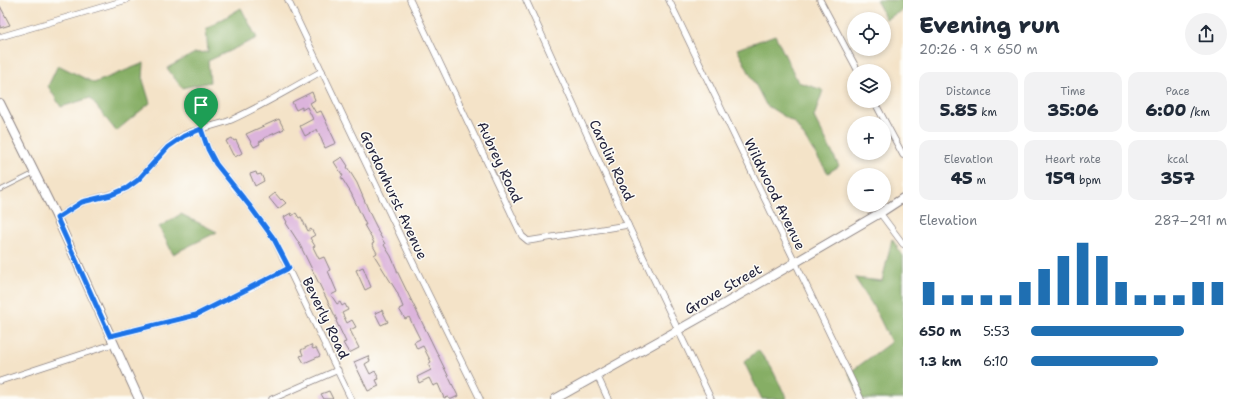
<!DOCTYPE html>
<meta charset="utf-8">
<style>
body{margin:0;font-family:"Shantell Sans",sans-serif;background:#f2f2f3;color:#1f2937;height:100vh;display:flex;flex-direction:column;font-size:15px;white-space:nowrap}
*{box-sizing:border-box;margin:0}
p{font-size:13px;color:#747a83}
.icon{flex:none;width:22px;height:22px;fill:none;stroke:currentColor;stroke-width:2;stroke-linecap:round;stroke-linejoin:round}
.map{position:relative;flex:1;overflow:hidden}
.details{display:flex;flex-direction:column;background:#fff;width:340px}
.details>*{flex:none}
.buttons{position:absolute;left:847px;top:12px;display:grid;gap:8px}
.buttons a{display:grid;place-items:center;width:44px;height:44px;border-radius:50%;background:#fff;box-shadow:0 2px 6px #0003;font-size:20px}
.pin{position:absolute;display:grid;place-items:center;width:34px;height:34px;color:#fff;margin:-41px -17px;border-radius:50% 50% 50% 0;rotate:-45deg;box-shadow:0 0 4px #0007}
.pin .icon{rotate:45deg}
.round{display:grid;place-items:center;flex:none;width:42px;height:42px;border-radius:21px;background:#f2f2f3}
.overview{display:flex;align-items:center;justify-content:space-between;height:68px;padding:0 16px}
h1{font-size:22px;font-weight:800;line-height:30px}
.figures{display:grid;grid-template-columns:repeat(3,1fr);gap:6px;height:68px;padding:4px 16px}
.figures div{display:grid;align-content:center;border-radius:10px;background:#f2f2f3;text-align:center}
.figures b{font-size:17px;font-weight:800}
.figures small{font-size:11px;font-weight:400}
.figures p{font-size:11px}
.chart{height:112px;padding:8px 16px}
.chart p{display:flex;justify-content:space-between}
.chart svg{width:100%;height:72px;margin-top:4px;stroke:#1f6fb2;stroke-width:6}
ul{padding:0 16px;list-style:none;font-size:13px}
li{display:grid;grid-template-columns:64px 48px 1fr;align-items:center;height:30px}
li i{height:10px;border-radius:5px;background:#1f6fb2}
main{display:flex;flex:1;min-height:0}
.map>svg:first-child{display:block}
.forest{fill:#86ae65;stroke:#546850}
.building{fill:#dcb4dc}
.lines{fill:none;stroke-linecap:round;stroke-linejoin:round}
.lane-casing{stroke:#8b8282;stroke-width:4.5}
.street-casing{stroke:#8b8282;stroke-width:7}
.secondary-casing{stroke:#8b8282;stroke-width:10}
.lane{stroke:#fff;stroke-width:3}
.street{stroke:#fff;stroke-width:5.5}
.secondary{stroke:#fff;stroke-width:8}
.route-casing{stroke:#fff;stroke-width:8}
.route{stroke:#1a73e8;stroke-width:5}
.labels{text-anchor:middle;stroke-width:3;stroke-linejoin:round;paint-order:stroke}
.street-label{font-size:14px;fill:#22223b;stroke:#fdfcf7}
</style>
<main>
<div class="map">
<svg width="903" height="399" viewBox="0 0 903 399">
<rect width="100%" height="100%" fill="#fdfcf7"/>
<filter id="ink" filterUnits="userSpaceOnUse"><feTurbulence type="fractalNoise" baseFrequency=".025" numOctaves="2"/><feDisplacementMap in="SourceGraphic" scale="8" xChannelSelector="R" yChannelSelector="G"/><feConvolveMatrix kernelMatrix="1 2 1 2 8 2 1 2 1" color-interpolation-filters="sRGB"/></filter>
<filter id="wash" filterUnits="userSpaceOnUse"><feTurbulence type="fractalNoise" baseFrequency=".012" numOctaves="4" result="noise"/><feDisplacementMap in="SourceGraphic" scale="16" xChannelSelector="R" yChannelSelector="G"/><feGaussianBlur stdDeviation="0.9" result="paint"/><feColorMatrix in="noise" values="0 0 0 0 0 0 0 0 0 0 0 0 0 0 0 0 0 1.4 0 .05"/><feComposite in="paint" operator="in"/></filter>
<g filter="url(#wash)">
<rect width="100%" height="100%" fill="#f4e3c8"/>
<g class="forest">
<path d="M876 0H903V10L886 19Z"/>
<path d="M241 8 257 38 208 61 210 82 182 88 167 68 195 53 208 52 206 29Z"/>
<path d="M775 35 798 82 823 90 814 117 839 166 828 173 795 123 766 105 737 49Z"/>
<path d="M144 63 143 80 150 103 116 131 90 98 61 107 48 86 58 65 94 83Z"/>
<path d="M181 214 217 232 173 254 159 227Z"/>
<path d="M892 239 903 256V399H861L849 373 891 342 875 309 855 278 882 281Z"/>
<path d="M758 350 771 367 787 399H762L744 362Z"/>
</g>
<g id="blocks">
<g class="building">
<path d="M0 6 10 25 0 28Z"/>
<path d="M312 92 315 100 310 103 316 113 321 111 336 143 325 148 317 129 305 136 300 126 313 119 307 107 302 110V107L296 110 292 102Z"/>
<path d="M279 119 284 129 264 138 265 139 259 142 260 144 254 147 246 134Z"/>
<path d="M232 138 234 141 236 140 242 153 235 157 234 155H233L226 141Z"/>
<path d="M342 157 348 166 347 167 357 183 371 216 378 230H377L385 244 384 245 391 256 397 270V271L458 396 452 399H449L448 397 444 398 438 384 433 386 429 378 419 383 417 377 431 370 428 364 431 362 423 346 417 349 414 342 420 339 409 317 405 319 399 309 403 307 397 292 374 255 377 253 372 244 374 243 372 239 364 225H366L351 193 341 177 343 176 334 162Z"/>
<path d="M256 172 257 175 261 174 264 181 255 186 250 174Z"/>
<path d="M275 193 281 200 282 199 286 203 278 209 269 198Z"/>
<path d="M291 213 292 216 296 213 299 218 301 217 308 231 311 229 315 235 310 238 315 246 313 247 319 259 324 257 330 270 328 271 337 292 331 295 337 304 340 302 342 306 345 304 348 310 342 313 347 323 352 320 356 327 350 330 359 348 349 353 343 343 346 342 336 321 337 320 299 243 286 223 287 222 284 217Z"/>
<path d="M363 267 371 287 365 290 356 270Z"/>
<path d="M382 310 388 322 381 325 375 313Z"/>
<path d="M311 345 313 349 316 348 320 356 304 363 300 356 303 355 301 350Z"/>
<path d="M368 356 370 361 365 364 370 374 375 371 379 379 376 380 379 386 368 391 354 362Z"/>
<path d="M329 391 333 399H324L321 394Z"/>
</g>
</g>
</g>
<g filter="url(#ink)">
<use href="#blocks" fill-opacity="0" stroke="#8b8282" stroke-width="1"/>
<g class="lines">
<defs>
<path id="lane" d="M0 190 34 173"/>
<g id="street">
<path d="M288 0 419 275 480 399"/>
<path d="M410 0 522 236 528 241 628 225"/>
<path d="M526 0 628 225 711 399"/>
<path d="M669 0 861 399"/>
<path d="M820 0 858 71"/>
<path d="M0 37 126 0"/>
<path d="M874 101 903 155"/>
<path d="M201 129 208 149 216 164 249 205 274 239 351 399"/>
<path d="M880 213 903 244"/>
<path d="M57 218C65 213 74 206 83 202 98 196 115 196 129 187 150 172 161 147 184 135 199 128 216 126 231 120 262 106 292 88 322 71"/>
<path d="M110 336 196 315 289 268"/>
<path d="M597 375 608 399"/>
<path d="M0 381 113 344"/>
<path d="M272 399 338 370"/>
</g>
<g id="secondary">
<path d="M0 103 57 218 139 399"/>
<path d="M555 399 712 311 880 213 903 198"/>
</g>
</defs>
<use href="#lane" class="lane-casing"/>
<use href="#street" class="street-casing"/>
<use href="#secondary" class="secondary-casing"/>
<use href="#lane" class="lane"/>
<use href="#street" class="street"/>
<use href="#secondary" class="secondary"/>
</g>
</g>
<g class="lines" filter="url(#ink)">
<defs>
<path id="route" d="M201 129 208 149 216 164 249 205 274 239 289 268 196 315 110 336 57 218 82 202 111 195 127 188 138 180 168 147 184 136Z"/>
</defs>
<use href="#route" class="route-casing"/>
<use href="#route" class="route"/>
</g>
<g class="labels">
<g class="street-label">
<text transform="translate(612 160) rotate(65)" y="5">Carolin Road</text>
<text transform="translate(500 162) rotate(65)" y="5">Aubrey Road</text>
<text transform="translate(775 194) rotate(64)" y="5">Wildwood Avenue</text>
<text transform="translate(394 195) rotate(65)" y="5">Gordonhurst Avenue</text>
<text transform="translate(723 289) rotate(-30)" y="5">Grove Street</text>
<text transform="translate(326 318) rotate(64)" y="5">Beverly Road</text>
</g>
</g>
</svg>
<div class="buttons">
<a><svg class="icon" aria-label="locate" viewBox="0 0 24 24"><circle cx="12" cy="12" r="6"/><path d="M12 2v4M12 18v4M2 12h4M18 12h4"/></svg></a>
<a><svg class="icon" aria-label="layers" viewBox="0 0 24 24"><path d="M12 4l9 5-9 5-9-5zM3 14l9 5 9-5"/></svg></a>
<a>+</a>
<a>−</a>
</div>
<div class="pin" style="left:201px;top:129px;background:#1e9e55"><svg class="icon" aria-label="arrive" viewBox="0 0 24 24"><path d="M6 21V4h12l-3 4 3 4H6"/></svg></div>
</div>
<section class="details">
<div class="overview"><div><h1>Evening run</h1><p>20:26 · 9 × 650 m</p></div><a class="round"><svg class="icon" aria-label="share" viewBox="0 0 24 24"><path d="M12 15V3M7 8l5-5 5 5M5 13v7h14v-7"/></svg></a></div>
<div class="figures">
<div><p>Distance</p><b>5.85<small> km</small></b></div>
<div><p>Time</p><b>35:06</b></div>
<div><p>Pace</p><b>6:00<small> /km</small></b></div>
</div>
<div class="figures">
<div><p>Elevation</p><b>45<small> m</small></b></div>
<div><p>Heart rate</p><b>159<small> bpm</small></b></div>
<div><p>kcal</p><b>357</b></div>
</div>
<div class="chart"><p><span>Elevation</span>287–291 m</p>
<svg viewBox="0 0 160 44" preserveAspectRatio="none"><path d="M5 44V30M15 44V38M25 44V38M35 44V38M45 44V38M55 44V30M65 44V22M75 44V14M85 44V6M95 44V14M105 44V30M115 44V38M125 44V38M135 44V38M145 44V30M155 44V30"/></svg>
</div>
<ul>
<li><b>650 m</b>5:53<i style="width:78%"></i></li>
<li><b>1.3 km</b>6:10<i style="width:65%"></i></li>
</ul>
</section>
</main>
